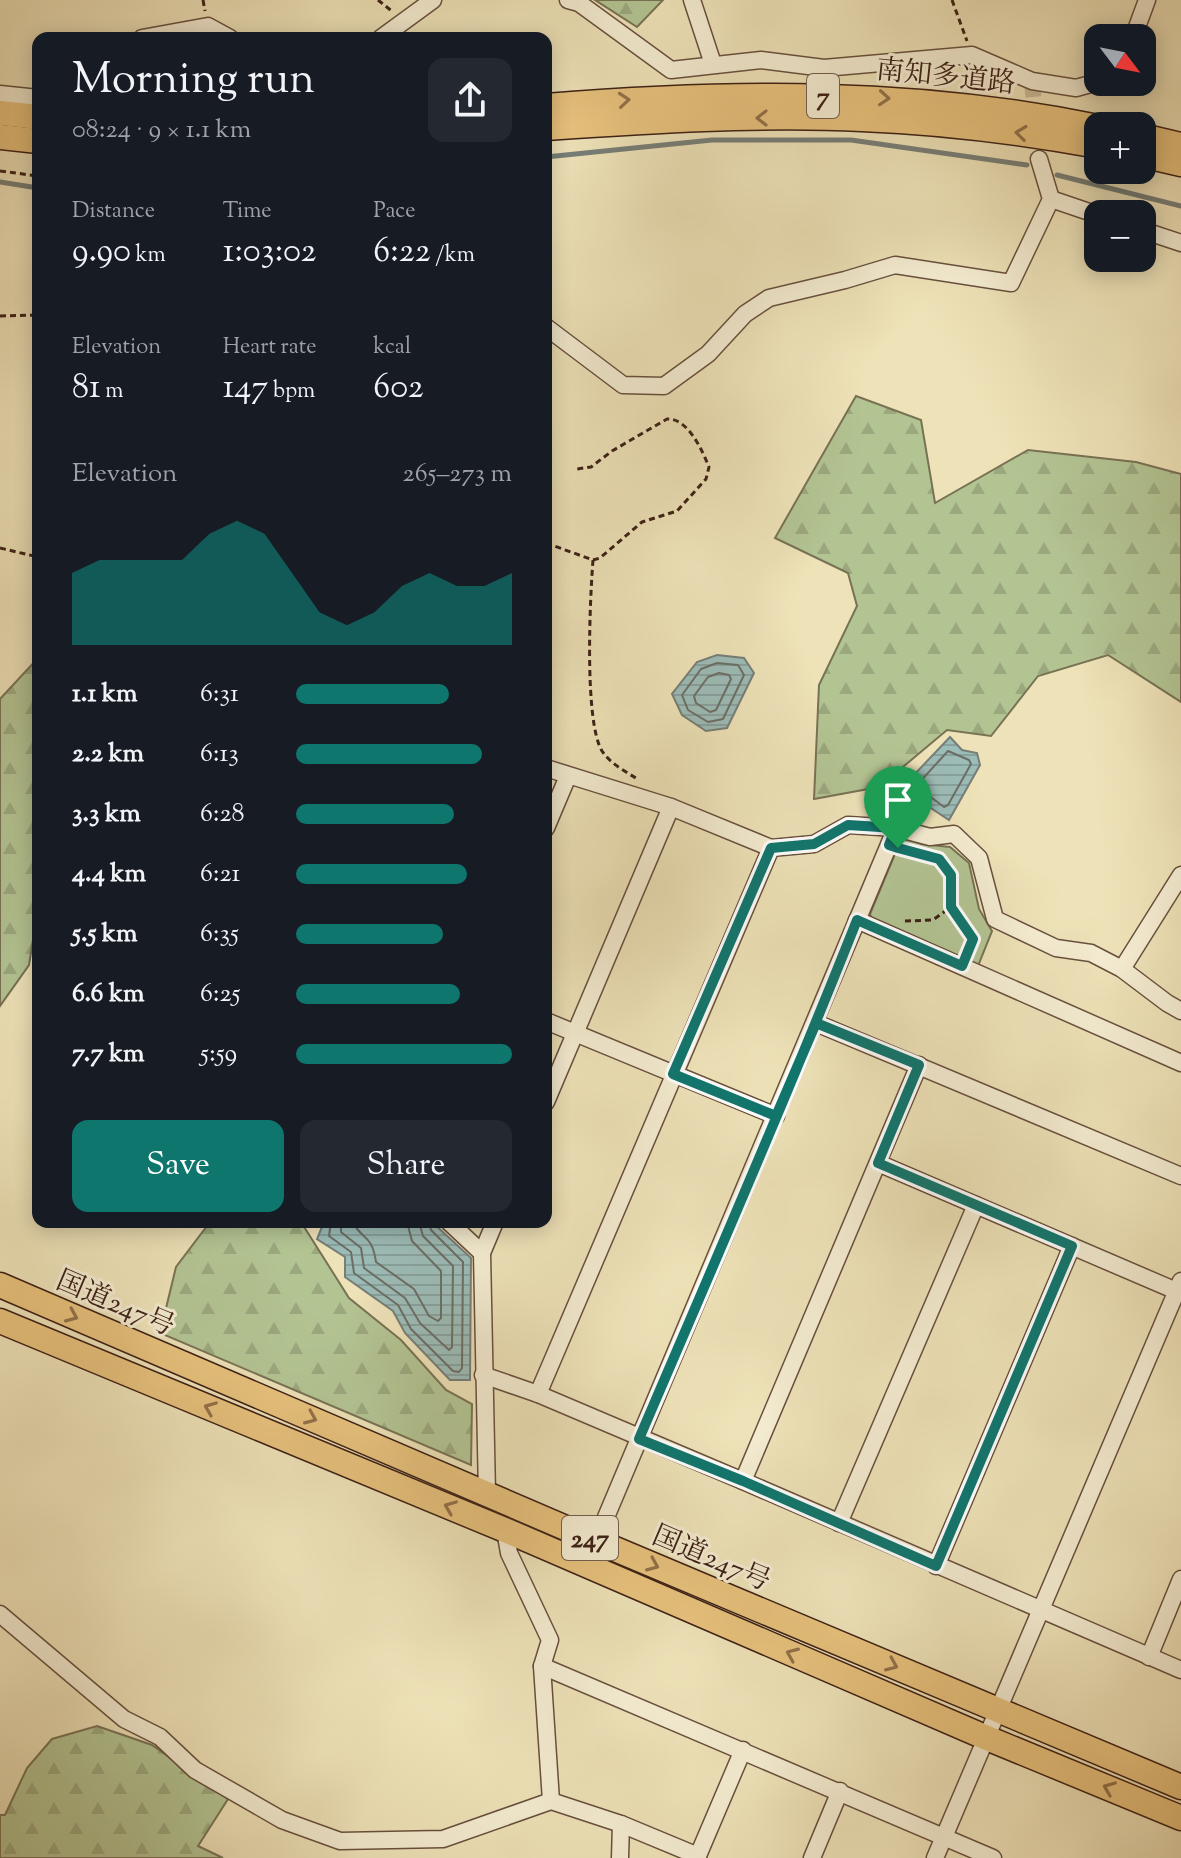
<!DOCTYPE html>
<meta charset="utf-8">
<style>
body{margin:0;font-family:"Sorts Mill Goudy","Noto Serif JP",serif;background:#242831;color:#f1f3f6;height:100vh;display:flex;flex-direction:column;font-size:30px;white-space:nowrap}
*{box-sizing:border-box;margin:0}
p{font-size:26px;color:#9ea1a6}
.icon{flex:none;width:44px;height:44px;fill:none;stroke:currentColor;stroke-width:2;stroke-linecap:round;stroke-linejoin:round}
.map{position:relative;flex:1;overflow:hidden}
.side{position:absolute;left:32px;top:32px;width:520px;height:1196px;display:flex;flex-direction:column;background:#171b24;border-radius:16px;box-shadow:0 4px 20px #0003}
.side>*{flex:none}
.needle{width:52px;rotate:122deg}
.controls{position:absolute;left:1084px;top:24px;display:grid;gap:16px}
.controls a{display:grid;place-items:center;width:72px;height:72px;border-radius:16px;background:#171b24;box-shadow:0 4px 20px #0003;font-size:40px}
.pin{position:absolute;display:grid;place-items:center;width:68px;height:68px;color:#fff;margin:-82px -34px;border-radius:50% 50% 50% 0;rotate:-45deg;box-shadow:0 0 8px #0007}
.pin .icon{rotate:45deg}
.round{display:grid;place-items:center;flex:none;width:84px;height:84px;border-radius:16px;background:#242831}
.head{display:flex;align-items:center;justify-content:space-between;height:136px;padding:0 40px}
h1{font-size:44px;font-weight:600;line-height:60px}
.stats{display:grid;grid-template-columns:repeat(3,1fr);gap:12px;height:136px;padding:8px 40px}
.stats div{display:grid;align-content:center}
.stats b{font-size:34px;font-weight:600}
.stats small{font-size:22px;font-weight:400}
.stats p{font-size:22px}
.chart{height:224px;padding:16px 40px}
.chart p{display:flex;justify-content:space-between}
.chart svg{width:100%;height:144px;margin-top:8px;fill:#0f766e;opacity:.7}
.primary-button{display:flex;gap:16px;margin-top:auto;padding:16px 40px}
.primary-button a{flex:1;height:92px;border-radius:16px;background:#0f766e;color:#fff;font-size:32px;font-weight:600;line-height:92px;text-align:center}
.primary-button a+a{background:#242831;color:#f1f3f6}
ul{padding:0 40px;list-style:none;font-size:26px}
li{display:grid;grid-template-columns:128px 96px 1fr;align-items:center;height:60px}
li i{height:20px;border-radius:10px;background:#0f766e}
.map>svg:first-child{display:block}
.forest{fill:url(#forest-firs);stroke:#787254;stroke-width:2}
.park{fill:#b3c493;stroke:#787254;stroke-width:2}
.water{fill:url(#water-rules);stroke:#767e77;stroke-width:2}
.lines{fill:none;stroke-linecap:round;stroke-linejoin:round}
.shore{stroke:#6c6e66;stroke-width:2}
.stream{stroke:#767e77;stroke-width:5}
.minor-tunnel{stroke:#cabb98;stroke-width:16;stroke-dasharray:16 8;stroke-linecap:butt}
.minor-casing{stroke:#68503e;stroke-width:19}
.highway-casing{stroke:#3c2016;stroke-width:27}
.path{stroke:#3c2016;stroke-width:3;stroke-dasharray:6 4;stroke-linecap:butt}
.minor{stroke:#f4ecd1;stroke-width:16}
.highway{stroke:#e7c17c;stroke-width:24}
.oneway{stroke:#927049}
.route-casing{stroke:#fff;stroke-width:16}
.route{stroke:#0f766e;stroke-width:10}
.labels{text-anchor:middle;stroke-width:6;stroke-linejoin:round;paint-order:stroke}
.shield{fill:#f4ecd1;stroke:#735d4e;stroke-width:2}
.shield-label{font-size:26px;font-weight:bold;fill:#3c2016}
.street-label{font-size:28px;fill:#3c2016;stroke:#f4ecd1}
</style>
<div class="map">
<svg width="1181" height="1858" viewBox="0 0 1181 1858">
<defs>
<pattern id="forest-firs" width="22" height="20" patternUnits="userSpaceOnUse" patternTransform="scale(2)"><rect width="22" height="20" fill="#b3c493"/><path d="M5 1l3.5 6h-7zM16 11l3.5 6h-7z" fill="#9ba87e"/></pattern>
<pattern id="water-rules" width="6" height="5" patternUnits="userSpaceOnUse" patternTransform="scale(2)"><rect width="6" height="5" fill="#9cbcb7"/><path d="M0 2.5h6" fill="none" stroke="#87a19d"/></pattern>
</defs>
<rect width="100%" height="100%" fill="#eee2b8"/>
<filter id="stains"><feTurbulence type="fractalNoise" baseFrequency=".0025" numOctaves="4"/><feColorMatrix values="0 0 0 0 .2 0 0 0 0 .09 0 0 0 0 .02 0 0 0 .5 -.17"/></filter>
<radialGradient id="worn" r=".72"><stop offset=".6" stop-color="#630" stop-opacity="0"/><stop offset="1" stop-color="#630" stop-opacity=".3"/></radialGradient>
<g class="forest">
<path d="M595 0H663L637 27Z"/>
<path d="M856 396 921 420 935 503 1028 450 1136 462 1181 474V702L1108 655 1038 676 991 736 947 730 879 787 814 799 819 685 857 606 848 573 775 538Z"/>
<path d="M38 658V909L29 965 0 1006V699Z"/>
<path d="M210 1222H301L349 1298 401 1340 446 1390 472 1404 471 1465 160 1333 176 1267Z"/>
<path d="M97 1726 152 1745 228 1799 198 1846 223 1858H0V1815H5L27 1768 52 1739Z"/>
</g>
<path class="park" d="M902 837 922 844 950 847 969 863 979 909 992 931 978 966 872 920 870 914Z"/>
<g class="water">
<path d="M717 655 744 658 754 673 727 728 706 731 682 715 672 694 697 662Z"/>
<path d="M950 737 962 750 977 753 980 765 949 820 899 787 911 778Z"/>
<path d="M324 1222H432L471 1258 470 1380H450L405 1333 393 1311 345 1277V1257L317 1239Z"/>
</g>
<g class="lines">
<g class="shore">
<path d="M717 663 738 665 744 675 723 719 708 722 688 710 682 695 701 669Z"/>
<path d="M719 673 729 675 731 679 716 710 710 712 696 703 694 696 708 677Z"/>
<path d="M948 751 969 760 971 764 948 805 944 807 916 786Z"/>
<path d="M331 1222 329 1236 351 1252 354 1273 398 1305 411 1329 453 1371 459 1372 462 1368 463 1262 431 1230 429 1222"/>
<path d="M341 1222V1232L361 1248 364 1268 405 1298 420 1323 449 1350 452 1347 453 1266 423 1236 419 1222"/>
<path d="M353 1222C361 1240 372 1233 376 1262L414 1289 429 1316 438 1321 441 1318V1271L412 1241 407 1222"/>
</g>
<g class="stream">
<path d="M546 157 712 140H851L1027 165"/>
<path d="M1057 175 1181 206"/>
<path d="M0 182 38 188"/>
</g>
<path class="minor-tunnel" d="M1032 81 1039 159"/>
<defs>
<g id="minor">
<path d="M568 0 579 3 671 70 761 60 824 68 972 55 1032 81 1076 88 1098 82"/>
<path d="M692 0 713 64"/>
<path d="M142 38 208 26 230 38"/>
<path d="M381 38 433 0"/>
<path d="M1133 38 1147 0"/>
<path d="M0 94 38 98"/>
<path d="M1051 199 1098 215"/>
<path d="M1142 230 1181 243"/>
<path d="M546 327 623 385 664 386 708 354 745 314 769 298 845 280 895 265 1011 283 1051 199 1039 159"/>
<path d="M546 768 671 807 771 848 814 844 848 825 896 828 930 837 954 834 979 858 995 919 1056 948 1091 953 1122 969 1167 1003 1181 1011"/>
<path d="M546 828 568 776"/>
<path d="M857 920 1181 1063"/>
<path d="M1122 969 1181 875"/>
<path d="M546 1021 776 1116"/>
<path d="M816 1023 1181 1176"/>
<path d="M546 1102 671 807"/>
<path d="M878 1163 1181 1293"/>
<path d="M449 1222 482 1253"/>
<path d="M483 1375 538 1394 743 1481 1181 1670"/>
<path d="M538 1394 771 848"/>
<path d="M743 1481 919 1065"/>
<path d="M487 1494 482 1253 495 1222"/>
<path d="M839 1523 976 1205"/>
<path d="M505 1530 509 1553 550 1640 542 1666 551 1801"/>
<path d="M596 1541 896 828"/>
<path d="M936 1566 1072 1246"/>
<path d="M0 1614 124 1719 160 1737 195 1770 282 1820 340 1841 443 1839 551 1801 621 1824 698 1856"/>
<path d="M1149 1657 1181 1579"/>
<path d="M542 1666 993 1858"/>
<path d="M620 1858 621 1824"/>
<path d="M697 1858 743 1750"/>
<path d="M812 1858 840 1791"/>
<path d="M935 1858 1181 1281"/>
</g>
<g id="highway">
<path d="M546 106C733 91 914 89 1098 127"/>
<path d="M0 113 38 117"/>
<path d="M546 128C651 121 757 114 862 119 942 122 1020 132 1098 146"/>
<path d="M1142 136 1181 145"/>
<path d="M0 137 38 141"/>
<path d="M1142 155 1181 164"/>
<path d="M0 1285 596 1541 1181 1787"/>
<path d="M0 1321 505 1530 987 1738 1181 1818"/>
</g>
</defs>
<use href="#minor" class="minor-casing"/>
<use href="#highway" class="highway-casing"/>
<g class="path">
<path d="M203 0 205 11"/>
<path d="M378 0 393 12"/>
<path d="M952 0 967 41"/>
<path d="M0 171 38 176"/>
<path d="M0 316 38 315"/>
<path d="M546 543 593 560 600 558 642 522 677 511 706 479 709 467C702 450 688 418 667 419L612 451 591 467 577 469"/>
<path d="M0 548 38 557"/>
<path d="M593 560C590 598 584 721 602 751 610 763 624 771 636 778"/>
<path d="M924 853C960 867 946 877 951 905 954 916 966 929 973 939L968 952"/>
<path d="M905 921 933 920 951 907"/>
</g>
<use href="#minor" class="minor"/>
<use href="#highway" class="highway"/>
</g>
<defs><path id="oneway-chevron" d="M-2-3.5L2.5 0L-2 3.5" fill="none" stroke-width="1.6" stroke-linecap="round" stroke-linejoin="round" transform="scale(2)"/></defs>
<g class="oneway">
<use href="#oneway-chevron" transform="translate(884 98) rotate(4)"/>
<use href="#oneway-chevron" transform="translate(624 100) rotate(-5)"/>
<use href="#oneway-chevron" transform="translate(762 118) rotate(180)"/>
<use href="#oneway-chevron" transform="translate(1021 133) rotate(-173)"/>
<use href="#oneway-chevron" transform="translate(72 1316) rotate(23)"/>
<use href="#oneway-chevron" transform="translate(210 1408) rotate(-158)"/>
<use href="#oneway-chevron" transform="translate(311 1418) rotate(23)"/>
<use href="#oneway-chevron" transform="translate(450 1507) rotate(-158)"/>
<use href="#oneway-chevron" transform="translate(653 1565) rotate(23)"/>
<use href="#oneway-chevron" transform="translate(792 1654) rotate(-157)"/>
<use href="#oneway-chevron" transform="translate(892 1665) rotate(23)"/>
<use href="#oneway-chevron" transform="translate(1109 1788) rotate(-158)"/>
</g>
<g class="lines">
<defs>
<path id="route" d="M898 848 889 845 896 828 848 825 814 844 771 848 673 1074 776 1116 816 1023 919 1065 878 1163 1072 1246 936 1566 743 1481 639 1439C713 1266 788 1094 857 920L962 966 973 939 951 907V875L939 859 898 848"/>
</defs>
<use href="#route" class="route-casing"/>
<use href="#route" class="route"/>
</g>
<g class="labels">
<g class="shield">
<rect x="807" y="74" width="32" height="44" rx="6"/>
<rect x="562" y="1516" width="56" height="44" rx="6"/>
</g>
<g class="shield-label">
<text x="823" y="105">7</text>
<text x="590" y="1547">247</text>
</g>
<g class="street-label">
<text transform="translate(946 75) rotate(6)" y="10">南知多道路</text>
<text transform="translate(116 1302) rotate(23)" y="10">国道247号</text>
<text transform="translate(712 1557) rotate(23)" y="10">国道247号</text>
</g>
</g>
<rect width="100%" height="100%" filter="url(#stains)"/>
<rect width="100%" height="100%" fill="url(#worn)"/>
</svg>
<div class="controls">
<a><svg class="needle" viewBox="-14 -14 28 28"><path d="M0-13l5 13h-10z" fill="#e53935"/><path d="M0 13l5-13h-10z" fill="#9ea1a6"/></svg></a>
<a>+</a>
<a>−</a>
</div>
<div class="pin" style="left:898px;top:848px;background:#1e9e55"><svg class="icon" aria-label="arrive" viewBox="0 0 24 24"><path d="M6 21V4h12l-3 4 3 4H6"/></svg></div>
<section class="side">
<div class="head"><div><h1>Morning run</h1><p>08:24 · 9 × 1.1 km</p></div><a class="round"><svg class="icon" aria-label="share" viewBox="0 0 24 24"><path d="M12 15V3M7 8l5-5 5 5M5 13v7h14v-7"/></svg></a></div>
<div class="stats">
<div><p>Distance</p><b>9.90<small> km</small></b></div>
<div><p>Time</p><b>1:03:02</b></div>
<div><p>Pace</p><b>6:22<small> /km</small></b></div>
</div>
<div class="stats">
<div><p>Elevation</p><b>81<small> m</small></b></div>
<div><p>Heart rate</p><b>147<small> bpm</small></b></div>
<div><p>kcal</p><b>602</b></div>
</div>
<div class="chart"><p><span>Elevation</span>265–273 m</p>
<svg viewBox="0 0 160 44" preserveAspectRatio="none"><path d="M0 44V22L10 18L20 18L30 18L40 18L50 10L60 6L70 10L80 22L90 34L100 38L110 34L120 26L130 22L140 26L150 26L160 22V44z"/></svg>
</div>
<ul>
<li><b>1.1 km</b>6:31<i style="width:71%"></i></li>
<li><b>2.2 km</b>6:13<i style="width:86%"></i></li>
<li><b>3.3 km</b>6:28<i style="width:73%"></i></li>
<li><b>4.4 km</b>6:21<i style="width:79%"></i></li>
<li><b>5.5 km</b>6:35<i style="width:68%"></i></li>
<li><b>6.6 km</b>6:25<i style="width:76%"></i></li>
<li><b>7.7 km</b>5:59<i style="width:100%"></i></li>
</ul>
<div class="primary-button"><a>Save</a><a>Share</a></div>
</section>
</div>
